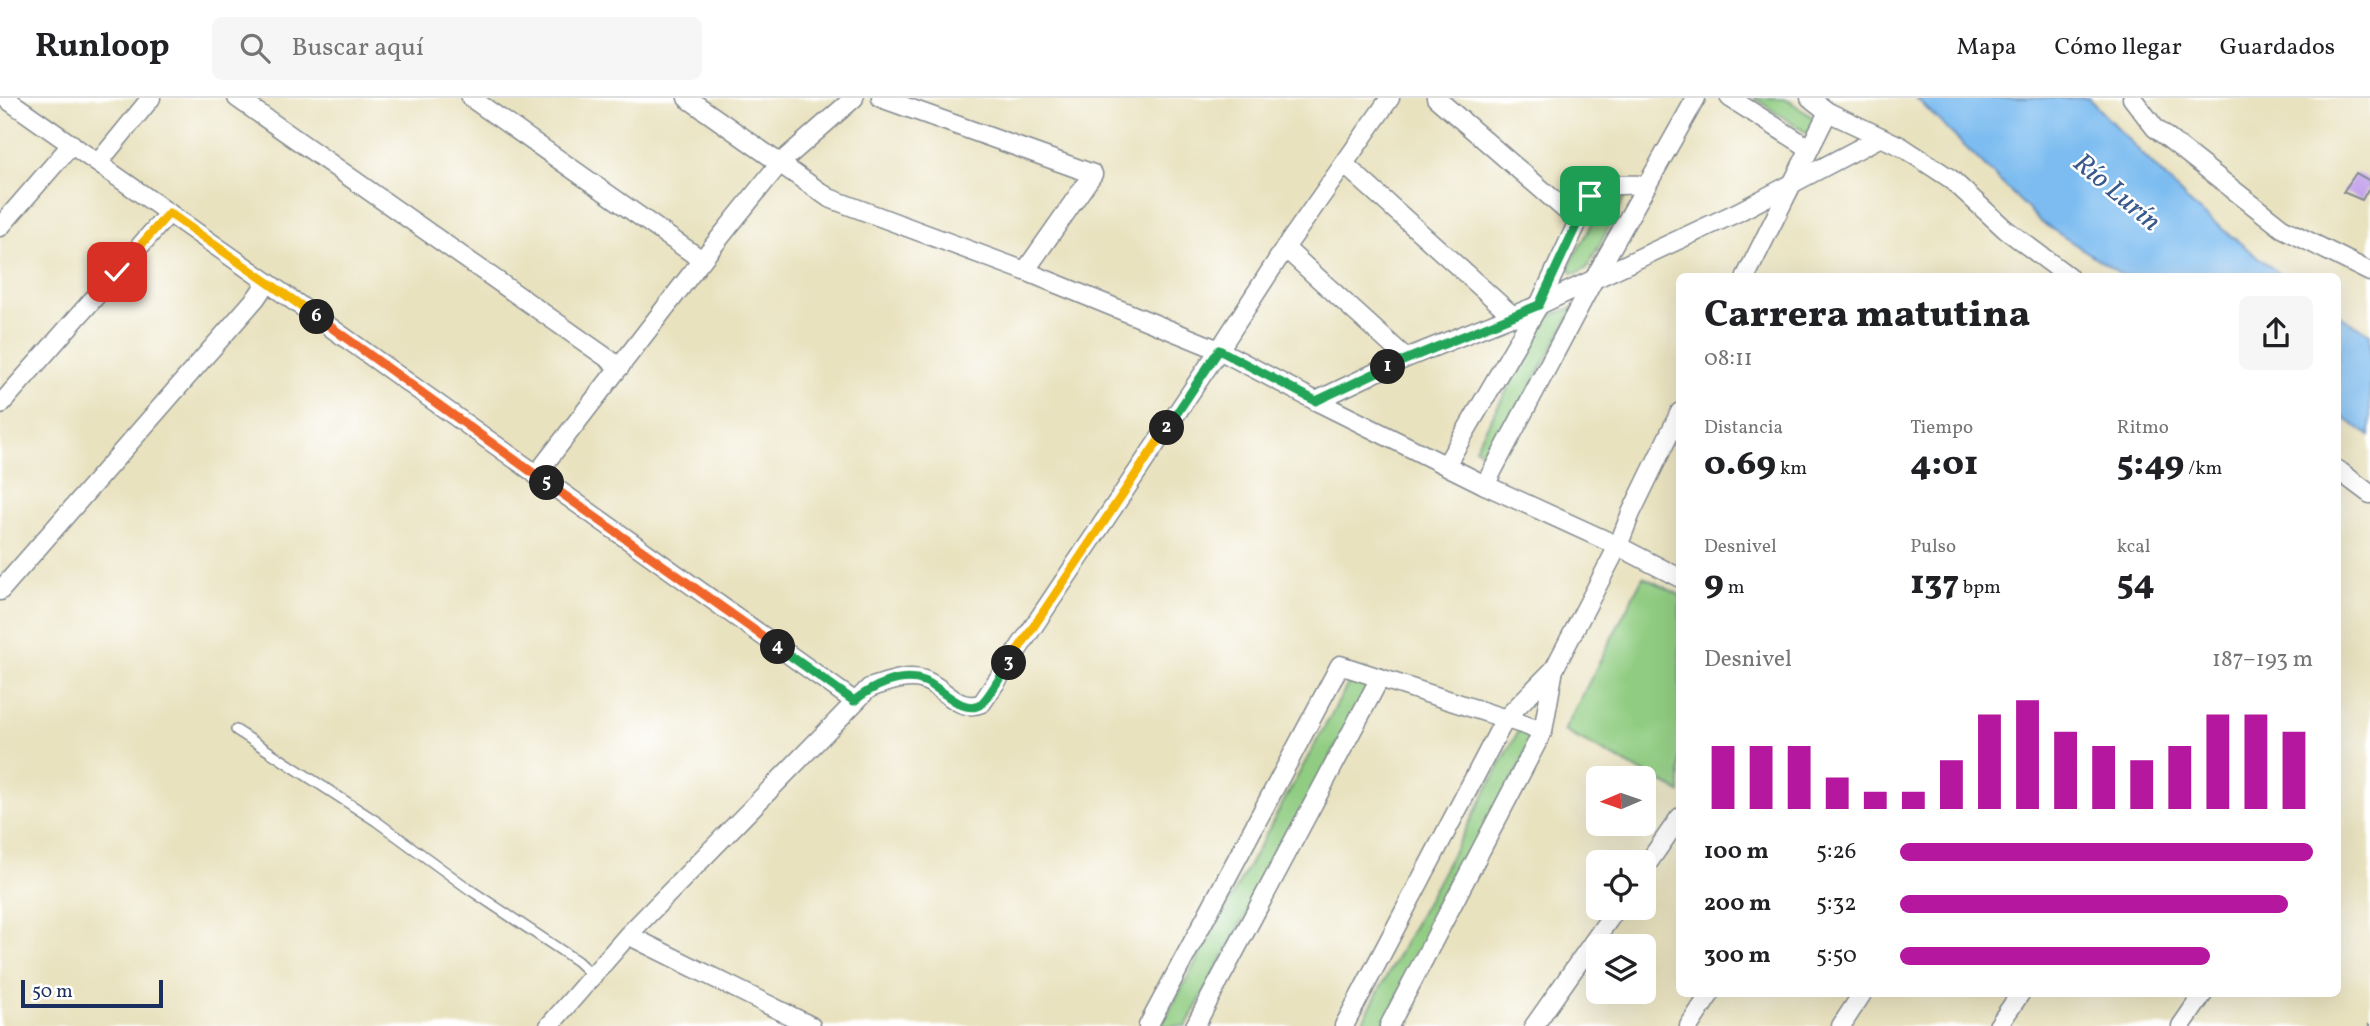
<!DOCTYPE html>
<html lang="es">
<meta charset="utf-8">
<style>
body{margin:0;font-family:Vollkorn,serif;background:#f6f6f6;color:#202124;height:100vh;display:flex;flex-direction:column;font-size:26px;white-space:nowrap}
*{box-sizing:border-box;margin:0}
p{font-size:23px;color:#757577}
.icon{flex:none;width:38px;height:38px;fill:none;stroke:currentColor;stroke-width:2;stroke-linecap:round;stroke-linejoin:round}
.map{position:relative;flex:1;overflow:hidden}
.side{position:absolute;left:1676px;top:175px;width:665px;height:724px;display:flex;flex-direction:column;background:#fff;border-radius:10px;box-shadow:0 7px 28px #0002}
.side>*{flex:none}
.needle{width:46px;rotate:268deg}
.tools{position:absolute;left:1586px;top:668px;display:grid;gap:14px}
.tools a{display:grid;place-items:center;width:70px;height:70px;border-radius:10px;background:#fff;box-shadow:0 7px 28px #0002;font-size:35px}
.scale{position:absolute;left:21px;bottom:18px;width:142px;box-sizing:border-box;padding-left:7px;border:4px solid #1b2f5e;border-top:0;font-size:19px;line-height:24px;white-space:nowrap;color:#1b2f5e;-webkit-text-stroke:5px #fff;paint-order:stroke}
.pin{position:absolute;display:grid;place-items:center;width:60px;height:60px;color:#fff;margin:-30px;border-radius:14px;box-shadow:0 4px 10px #0006}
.km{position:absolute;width:35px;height:35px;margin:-18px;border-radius:50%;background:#222;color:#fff;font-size:19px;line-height:35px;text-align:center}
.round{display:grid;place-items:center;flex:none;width:74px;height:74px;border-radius:10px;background:#f6f6f6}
.head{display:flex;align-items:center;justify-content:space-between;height:119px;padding:0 28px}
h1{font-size:38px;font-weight:800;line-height:52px}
.stats{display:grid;grid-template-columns:repeat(3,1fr);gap:10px;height:119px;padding:7px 28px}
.stats div{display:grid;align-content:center}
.stats b{font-size:35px;font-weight:800}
.stats small{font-size:19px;font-weight:400}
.stats p{font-size:19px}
.chart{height:196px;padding:14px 28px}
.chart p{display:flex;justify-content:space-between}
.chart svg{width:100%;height:126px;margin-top:7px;stroke:#b5179e;stroke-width:6}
ul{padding:0 28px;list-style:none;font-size:23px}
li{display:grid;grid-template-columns:112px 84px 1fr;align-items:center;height:52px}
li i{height:18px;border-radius:9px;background:#b5179e}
header{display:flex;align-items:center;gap:42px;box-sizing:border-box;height:98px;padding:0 35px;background:#fff;border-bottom:2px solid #e0e0e0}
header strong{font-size:33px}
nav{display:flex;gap:38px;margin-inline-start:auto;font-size:24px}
.search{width:490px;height:63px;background:#f6f6f6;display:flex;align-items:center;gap:18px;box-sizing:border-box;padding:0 24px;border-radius:10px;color:#757577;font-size:26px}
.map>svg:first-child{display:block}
.green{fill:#90cc81;stroke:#567e70;stroke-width:2}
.water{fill:#7bbcf0;stroke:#4b76a7;stroke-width:2}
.building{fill:#c4a4ec}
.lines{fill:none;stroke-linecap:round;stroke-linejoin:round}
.lane-casing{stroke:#82888e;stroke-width:12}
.street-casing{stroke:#82888e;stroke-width:21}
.path{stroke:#82888e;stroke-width:3.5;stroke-dasharray:5 5;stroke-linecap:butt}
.lane{stroke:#fff;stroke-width:9}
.street{stroke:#fff;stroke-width:18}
.split-1-casing{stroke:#fff;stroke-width:14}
.split-2-casing{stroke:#fff;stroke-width:14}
.split-3-casing{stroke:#fff;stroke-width:14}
.split-4-casing{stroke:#fff;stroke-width:14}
.split-5-casing{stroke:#fff;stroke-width:14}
.split-6-casing{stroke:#fff;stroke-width:14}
.split-7-casing{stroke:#fff;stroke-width:14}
.split-1{stroke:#22a559;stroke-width:9}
.split-2{stroke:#22a559;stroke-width:9}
.split-3{stroke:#f5b400;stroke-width:9}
.split-4{stroke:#22a559;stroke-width:9}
.split-5{stroke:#f0652b;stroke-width:9}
.split-6{stroke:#f0652b;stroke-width:9}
.split-7{stroke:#f5b400;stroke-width:9}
.labels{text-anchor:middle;stroke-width:5;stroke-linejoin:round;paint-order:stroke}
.water-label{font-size:28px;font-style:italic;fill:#38598a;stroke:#fff}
</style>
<header>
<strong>Runloop</strong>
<div class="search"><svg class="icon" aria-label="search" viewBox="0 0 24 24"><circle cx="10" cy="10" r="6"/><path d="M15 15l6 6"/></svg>Buscar aquí</div>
<nav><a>Mapa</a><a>Cómo llegar</a><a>Guardados</a></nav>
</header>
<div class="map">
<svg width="2370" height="928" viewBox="0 0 2370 928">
<rect width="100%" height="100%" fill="#fff"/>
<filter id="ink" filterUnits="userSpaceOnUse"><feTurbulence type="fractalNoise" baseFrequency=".0143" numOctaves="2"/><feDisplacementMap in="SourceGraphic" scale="14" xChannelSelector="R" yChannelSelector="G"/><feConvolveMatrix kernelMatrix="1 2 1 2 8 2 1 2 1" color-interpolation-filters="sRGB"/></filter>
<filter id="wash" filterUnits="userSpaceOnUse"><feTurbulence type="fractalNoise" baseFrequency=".00686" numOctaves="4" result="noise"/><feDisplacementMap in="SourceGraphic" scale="28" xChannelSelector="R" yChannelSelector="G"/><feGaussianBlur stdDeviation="1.57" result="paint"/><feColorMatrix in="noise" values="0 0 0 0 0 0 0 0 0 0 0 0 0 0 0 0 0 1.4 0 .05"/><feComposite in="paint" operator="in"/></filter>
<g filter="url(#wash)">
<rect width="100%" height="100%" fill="#e9e2bf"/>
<g class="green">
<path d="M1754 0H1785L1819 24 1810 37Z"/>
<path d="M1611 92 1625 99 1587 170 1578 175H1572L1569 168Z"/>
<path d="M1575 209 1492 359 1475 350 1548 218Z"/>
<path d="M1643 479 1680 497V694L1564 633Z"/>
<path d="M1367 572 1368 589 1186 928H1161L1354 575Z"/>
<path d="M1520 630 1537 635 1383 928H1360Z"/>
</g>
<g class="water">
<path d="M1916 0H2088L2192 107 2282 178H2124L2041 124Z"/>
<path d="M2338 216 2370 236V338L2338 316Z"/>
</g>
<g id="blocks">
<path class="building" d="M2356 75 2370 83V88L2362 102 2343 94Z"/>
</g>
</g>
<g filter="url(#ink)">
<use href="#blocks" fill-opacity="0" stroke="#82888e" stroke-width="2"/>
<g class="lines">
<defs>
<path id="lane" d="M236 632 376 723 469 791 577 863 593 878"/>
<g id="street">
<path d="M5 0 267 184 854 603"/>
<path d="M237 0 620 269"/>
<path d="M471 0 702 162"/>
<path d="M687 0 829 100 1025 173 1219 252 1316 303 1485 387 1618 448 1680 480"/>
<path d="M881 0 1093 76 1025 173"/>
<path d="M1436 0 1577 122"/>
<path d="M1730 0 1809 50"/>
<path d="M1810 0 1828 14 1902 49 1951 81 2005 131 2068 178"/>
<path d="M2132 0 2155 30 2282 130 2370 174"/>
<path d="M98 65 151 0"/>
<path d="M1344 66 1514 219"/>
<path d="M0 129 72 46"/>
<path d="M1285 150 1406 260"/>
<path d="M1746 178 1828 14"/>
<path d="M1316 303 1406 260 1539 207 1738 114 1881 39"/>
<path d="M0 307 169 115"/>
<path d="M1446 367 1539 207 1590 98C1605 84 1626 87 1645 87"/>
<path d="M2338 372 2370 396"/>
<path d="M536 377 702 162 779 66 854 0"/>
<path d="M1485 387 1594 181 1696 0"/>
<path d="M0 493 256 200 267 184"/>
<path d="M1643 772 1680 719"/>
<path d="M628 837 811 928"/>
<path d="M549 928 628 837 869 590C886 585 907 576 924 582 946 590 957 615 982 605L1219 252 1285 150 1390 0"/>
<path d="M1148 928 1340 567 1543 633"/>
<path d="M1195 928 1380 580"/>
<path d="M1344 928 1505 621 1554 571 1618 448 1631 415 1680 314"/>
<path d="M1389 928 1543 633 1554 571"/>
<path d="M1534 928 1617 810"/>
<path d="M1689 928 1710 896"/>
<path d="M1841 928 1862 896"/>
<path d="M1998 928 2020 896"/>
<path d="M2181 928 2203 896"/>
</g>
</defs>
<use href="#lane" class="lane-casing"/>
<use href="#street" class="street-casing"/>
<path class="path" d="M2369 928 2370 926"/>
<use href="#lane" class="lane"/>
<use href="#street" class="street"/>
</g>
</g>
<g class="lines" filter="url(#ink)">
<defs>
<path id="split-1" d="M1388 269 1539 207 1590 98"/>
<path id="split-2" d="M1167 330 1219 252 1316 303 1388 269"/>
<path id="split-3" d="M1009 565 1167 330"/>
<path id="split-4" d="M778 549 854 603C871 589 901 574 924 583 941 589 963 618 981 606 990 599 1002 575 1009 565"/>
<path id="split-5" d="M547 385 778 549"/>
<path id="split-6" d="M317 219 547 385"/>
<path id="split-7" d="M117 174 169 115 317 219"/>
</defs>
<use href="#split-1" class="split-1-casing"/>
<use href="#split-2" class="split-2-casing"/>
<use href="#split-3" class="split-3-casing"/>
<use href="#split-4" class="split-4-casing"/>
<use href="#split-5" class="split-5-casing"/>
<use href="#split-6" class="split-6-casing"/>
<use href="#split-7" class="split-7-casing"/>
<use href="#split-1" class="split-1"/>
<use href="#split-2" class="split-2"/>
<use href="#split-3" class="split-3"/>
<use href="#split-4" class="split-4"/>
<use href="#split-5" class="split-5"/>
<use href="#split-6" class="split-6"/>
<use href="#split-7" class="split-7"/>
</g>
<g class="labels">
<g class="water-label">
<text transform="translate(2118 93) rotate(40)" y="10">Río Lurín</text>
</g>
</g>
</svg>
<div class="tools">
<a><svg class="needle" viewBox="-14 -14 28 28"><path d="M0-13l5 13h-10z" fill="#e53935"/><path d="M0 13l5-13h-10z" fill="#757577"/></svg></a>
<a><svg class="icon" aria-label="locate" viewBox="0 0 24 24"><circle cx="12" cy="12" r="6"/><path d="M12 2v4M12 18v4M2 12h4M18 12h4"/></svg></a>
<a><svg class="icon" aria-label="layers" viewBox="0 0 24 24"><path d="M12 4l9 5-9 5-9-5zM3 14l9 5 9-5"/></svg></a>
</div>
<div class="scale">50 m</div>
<div class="pin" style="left:1590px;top:98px;background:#1e9e55"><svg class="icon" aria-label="arrive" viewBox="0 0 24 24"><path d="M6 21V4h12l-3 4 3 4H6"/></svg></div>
<div class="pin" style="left:117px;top:174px;background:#d93025"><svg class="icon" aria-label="check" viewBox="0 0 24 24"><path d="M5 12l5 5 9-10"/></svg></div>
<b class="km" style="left:1388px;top:269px">1</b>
<b class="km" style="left:1167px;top:330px">2</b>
<b class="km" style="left:1009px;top:565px">3</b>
<b class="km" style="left:778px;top:549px">4</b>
<b class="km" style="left:547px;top:385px">5</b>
<b class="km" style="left:317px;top:219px">6</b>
<section class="side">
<div class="head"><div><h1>Carrera matutina</h1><p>08:11</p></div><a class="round"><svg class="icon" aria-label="share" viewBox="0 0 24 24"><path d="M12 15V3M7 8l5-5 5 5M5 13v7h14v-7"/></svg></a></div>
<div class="stats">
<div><p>Distancia</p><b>0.69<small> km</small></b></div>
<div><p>Tiempo</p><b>4:01</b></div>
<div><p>Ritmo</p><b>5:49<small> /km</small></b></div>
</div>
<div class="stats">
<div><p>Desnivel</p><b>9<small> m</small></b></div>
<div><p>Pulso</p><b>137<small> bpm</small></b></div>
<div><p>kcal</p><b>54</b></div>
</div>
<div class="chart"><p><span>Desnivel</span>187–193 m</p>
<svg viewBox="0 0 160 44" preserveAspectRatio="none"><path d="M5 44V22M15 44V22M25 44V22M35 44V33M45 44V38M55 44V38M65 44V27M75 44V11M85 44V6M95 44V17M105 44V22M115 44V27M125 44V22M135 44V11M145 44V11M155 44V17"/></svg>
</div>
<ul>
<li><b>100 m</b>5:26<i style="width:100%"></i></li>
<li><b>200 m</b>5:32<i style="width:94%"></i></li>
<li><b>300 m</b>5:50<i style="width:75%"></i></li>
</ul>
</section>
</div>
